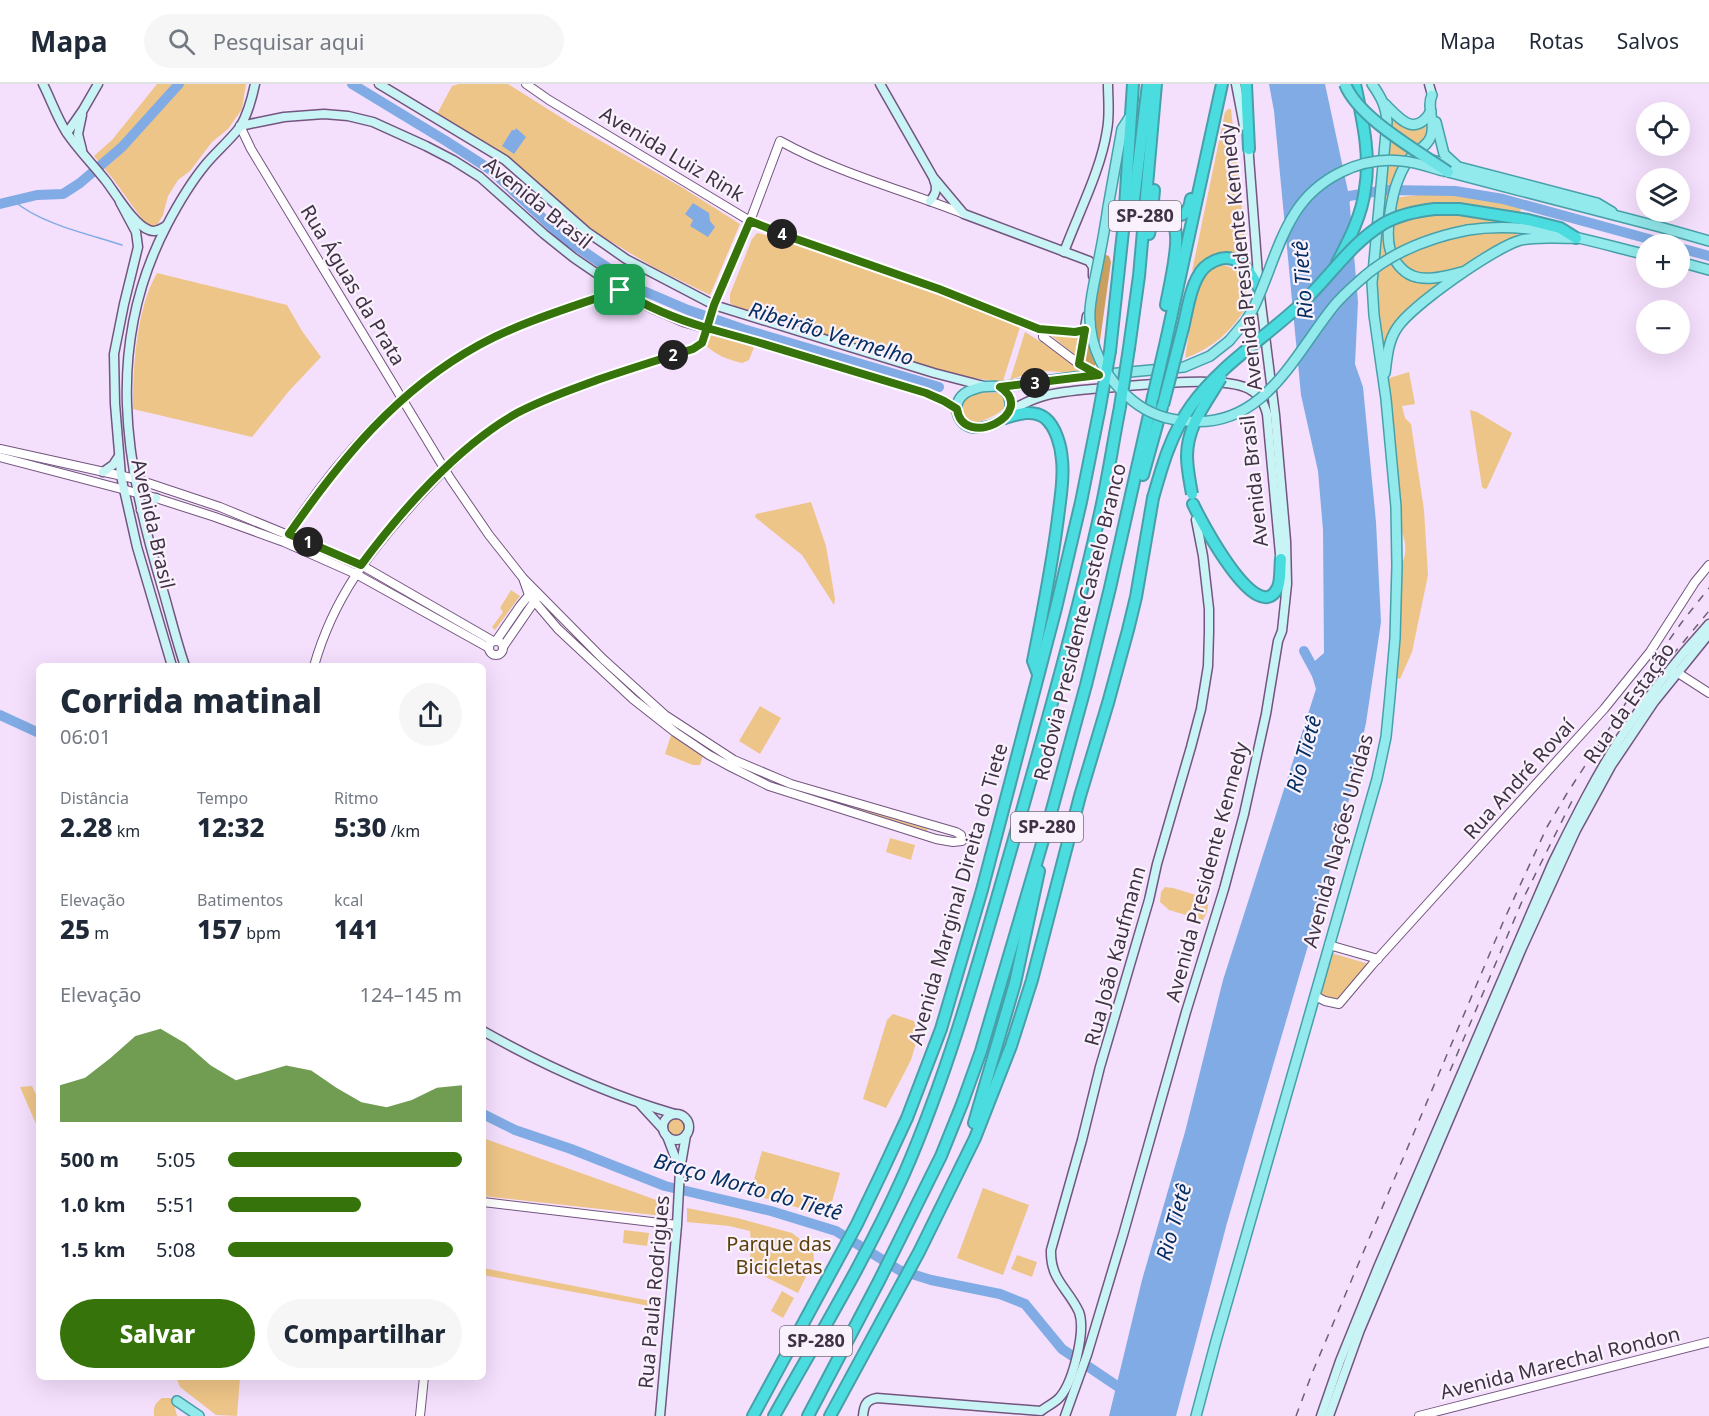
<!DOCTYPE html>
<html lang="pt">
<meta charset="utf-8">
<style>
body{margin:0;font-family:"Noto Sans",sans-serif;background:#f6f6f7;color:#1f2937;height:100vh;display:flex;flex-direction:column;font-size:22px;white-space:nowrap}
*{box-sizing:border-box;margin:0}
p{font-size:20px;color:#747a83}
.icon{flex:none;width:33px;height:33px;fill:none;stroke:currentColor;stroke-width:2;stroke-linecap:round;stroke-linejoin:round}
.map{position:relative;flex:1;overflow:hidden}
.drawer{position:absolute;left:36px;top:579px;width:450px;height:717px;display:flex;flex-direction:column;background:#fff;border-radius:9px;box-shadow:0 6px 24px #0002}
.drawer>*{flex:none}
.controls{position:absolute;left:1636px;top:18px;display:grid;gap:12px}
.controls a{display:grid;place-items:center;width:54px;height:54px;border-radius:50%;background:#fff;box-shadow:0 6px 24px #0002;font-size:30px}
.pin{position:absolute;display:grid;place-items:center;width:51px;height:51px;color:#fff;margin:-26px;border-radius:12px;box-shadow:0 3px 9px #0006}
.km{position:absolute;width:30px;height:30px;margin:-15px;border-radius:50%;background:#222;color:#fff;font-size:16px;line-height:30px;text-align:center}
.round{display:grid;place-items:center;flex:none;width:63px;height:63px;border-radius:32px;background:#f6f6f7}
.overview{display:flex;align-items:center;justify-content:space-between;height:102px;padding:0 24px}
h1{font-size:33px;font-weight:800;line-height:45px}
.figures{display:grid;grid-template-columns:repeat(3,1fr);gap:9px;height:102px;padding:6px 24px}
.figures div{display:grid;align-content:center}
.figures b{font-size:26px;font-weight:800}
.figures small{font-size:16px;font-weight:400}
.figures p{font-size:16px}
.chart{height:168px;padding:12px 24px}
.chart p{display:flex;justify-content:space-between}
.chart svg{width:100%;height:108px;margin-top:6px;fill:#36740b;opacity:.7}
.primary-button{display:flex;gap:12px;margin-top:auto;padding:12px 24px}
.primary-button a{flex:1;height:69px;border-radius:36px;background:#36740b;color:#fff;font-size:24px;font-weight:800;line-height:69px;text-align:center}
.primary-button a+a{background:#f6f6f7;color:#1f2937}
ul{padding:0 24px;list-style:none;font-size:20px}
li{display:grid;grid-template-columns:96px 72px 1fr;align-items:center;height:45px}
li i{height:15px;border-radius:8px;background:#36740b}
header{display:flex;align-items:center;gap:36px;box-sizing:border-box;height:84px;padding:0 30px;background:#fff;border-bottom:2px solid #e0e1e3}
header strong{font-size:28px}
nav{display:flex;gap:33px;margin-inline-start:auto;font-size:21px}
.search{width:420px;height:54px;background:#f6f6f7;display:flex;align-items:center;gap:15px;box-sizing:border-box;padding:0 21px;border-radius:33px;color:#747a83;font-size:22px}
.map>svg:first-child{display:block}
.green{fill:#eec588}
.forest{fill:#caa060}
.water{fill:#81abe5}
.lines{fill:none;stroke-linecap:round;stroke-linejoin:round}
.stream{stroke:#81abe5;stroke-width:1.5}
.river{stroke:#81abe5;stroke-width:10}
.tertiary-casing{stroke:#73557f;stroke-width:10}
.secondary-casing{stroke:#73557f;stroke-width:11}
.primary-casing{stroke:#47a0a9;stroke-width:12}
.motorway-casing{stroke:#47a0a9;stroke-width:14}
.tertiary{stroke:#fff;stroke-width:8}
.secondary{stroke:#c9f4f5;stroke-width:8}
.primary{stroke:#93eaec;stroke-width:9}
.motorway{stroke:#4bdcdf;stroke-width:10}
.rail{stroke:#6e5e74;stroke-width:1.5;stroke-dasharray:8 8;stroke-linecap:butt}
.primary-bridge-casing{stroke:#47a0a9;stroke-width:12;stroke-linecap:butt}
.trunk-bridge-casing{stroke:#47a0a9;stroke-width:14;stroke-linecap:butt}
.motorway-bridge-casing{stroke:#47a0a9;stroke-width:14;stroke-linecap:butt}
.primary-bridge{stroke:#93eaec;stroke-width:9}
.trunk-bridge{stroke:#6fe3e6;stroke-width:10}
.motorway-bridge{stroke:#4bdcdf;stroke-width:10}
.route-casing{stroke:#fff;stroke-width:12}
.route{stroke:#36740b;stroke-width:8}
.labels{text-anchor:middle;stroke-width:4.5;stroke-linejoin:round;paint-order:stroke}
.shield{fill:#f9f2fc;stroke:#786c7c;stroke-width:1.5}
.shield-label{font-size:18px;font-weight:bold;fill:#403245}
.street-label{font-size:20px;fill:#403245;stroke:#f9f2fc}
.park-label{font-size:20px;fill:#5c3f0b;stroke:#f9f2fc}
.water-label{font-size:21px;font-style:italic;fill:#052f62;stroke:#f9f2fc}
</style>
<header>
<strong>Mapa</strong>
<div class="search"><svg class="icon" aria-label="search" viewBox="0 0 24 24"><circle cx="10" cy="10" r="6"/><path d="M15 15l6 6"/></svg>Pesquisar aqui</div>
<nav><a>Mapa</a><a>Rotas</a><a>Salvos</a></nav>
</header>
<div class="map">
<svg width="1709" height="1332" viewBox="0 0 1709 1332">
<rect width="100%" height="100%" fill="#f4dffc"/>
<g class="green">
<path d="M157 0H246L242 25 228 45 212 58 190 87 178 96 168 112 163 131 156 143 147 142 113 95 94 72 112 56Z"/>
<path d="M459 0H508L573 41 683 104 740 140 710 211 655 184 590 145 516 80 497 65 437 30 452 2Z"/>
<path d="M1228 25H1231L1248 181C1220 169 1217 167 1192 187L1225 28Z"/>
<path d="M1386 28 1407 40 1427 34 1432 50 1412 71 1393 114 1434 109 1481 114 1521 123 1517 152 1478 171 1396 246 1383 299 1374 231Z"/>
<path d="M757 149 770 152 912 199 1020 243 1003 297 1002 298 958 292 742 227 730 219V210L752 155Z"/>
<path d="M1217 180C1242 183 1247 197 1248 221 1231 247 1215 263 1185 274L1196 203 1201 193Z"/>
<path d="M157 189 287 221 302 247 321 273 289 307 252 353 133 325C133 284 136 225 157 189Z"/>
<path d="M1025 248 1079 282V288C1067 290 1056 287 1044 287 1032 287 1021 292 1010 296Z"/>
<path d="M1047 248 1079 249 1076 272Z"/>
<path d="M713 249 748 260 754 263 749 276 742 279C728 276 716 271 705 261L707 250Z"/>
<path d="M1409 288 1415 320 1402 322 1405 334 1411 340 1424 426 1428 491 1412 568 1400 595 1397 594 1401 481C1408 469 1406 454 1399 443L1386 295Z"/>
<path d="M977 308 1000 309 1005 316C1005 320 1005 322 1003 325 998 331 974 342 967 339 960 336 960 327 959 321L968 311Z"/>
<path d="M1470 326 1477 328 1512 349 1487 404 1485 405 1482 403Z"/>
<path d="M811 418 826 462 835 515 834 521 802 471 755 433 756 430Z"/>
<path d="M511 506 520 512 495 546 492 543 503 528 500 524Z"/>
<path d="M760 622 781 634 760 670 739 657Z"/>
<path d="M671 651 703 672 700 681H693L665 670Z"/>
<path d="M830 716 928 745 927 747 829 718Z"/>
<path d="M890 754 915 761 911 776 886 768Z"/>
<path d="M1165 803 1173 804 1209 815 1207 828 1203 836 1169 826 1160 818 1161 808Z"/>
<path d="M1328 868 1372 881 1339 920 1315 912Z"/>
<path d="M893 930 914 937 918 952 911 976 886 1024 863 1015 887 936Z"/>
<path d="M32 1002 39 1017V1047L20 1003Z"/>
<circle cx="675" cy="1043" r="9"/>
<path d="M483 1054 662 1118 667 1122V1127L663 1132 483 1112Z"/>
<path d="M762 1067 840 1089 828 1132 750 1110Z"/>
<path d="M983 1104 1029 1121 1003 1191 957 1174Z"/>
<path d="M687 1124 737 1134 792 1149 813 1165 814 1176 798 1209 749 1185 751 1162 750 1147 729 1142 687 1138Z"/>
<path d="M624 1146 649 1149 647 1162 623 1159Z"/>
<path d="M1017 1171 1037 1178 1032 1193 1011 1185Z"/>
<path d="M483 1184 661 1219 660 1224 483 1191Z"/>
<path d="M782 1207 794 1214 783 1234 771 1227Z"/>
<path d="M176 1293H240L237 1332 216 1331 180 1303Z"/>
<path d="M162 1314H170L173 1316 177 1332H154C153 1323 155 1319 162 1314Z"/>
</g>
<path class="forest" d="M1103 170 1109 172 1111 178 1097 278 1094 283H1090L1084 279 1085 267Z"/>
<g class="water">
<path d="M1269 0H1325L1349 112 1358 218 1355 280 1363 303 1376 438 1381 538 1366 639 1343 742 1227 1139 1176 1332H1109L1142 1196 1185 1048 1223 896 1316 605 1309 582 1324 569 1323 446 1318 387 1301 311 1274 27Z"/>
<path d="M516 44 526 53 514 70 502 62 512 46H515Z"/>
<path d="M693 119 709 129 710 137 715 143 708 153 690 142 693 136 685 130Z"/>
</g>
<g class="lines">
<path class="stream" d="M14 117C41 140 88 150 122 161"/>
<g class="river">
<path d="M352 0 446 57 491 86 564 154 639 205 688 226 743 245 939 303"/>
<path d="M0 120 37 111 63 110 80 99 122 63 179 0"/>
<path d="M1338 121 1349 112 1386 106 1455 107 1503 115 1667 160"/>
<path d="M1680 164 1709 172"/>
<path d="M1304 567 1318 593"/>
<path d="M0 631 39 649"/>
<path d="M483 1030 515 1046 571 1065 665 1102 771 1127 836 1147 899 1186 931 1196 1000 1210 1025 1220 1062 1265 1126 1308"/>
</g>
<defs>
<g id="tertiary">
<path d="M526 0 549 16 750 137 796 155 939 205 1039 245 1075 248 1085 246"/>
<path d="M240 42 251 65 450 394 489 451 523 494 603 575 665 631 734 676 791 700 956 748 961 751 962 757 953 758 936 755 769 702 731 683 709 671 675 648 633 615 558 545 529 511 523 494"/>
<path d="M1043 245V253L1046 255 1079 280"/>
<path d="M0 365 136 395 220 423 361 481 493 557"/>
<path d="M0 373 156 414 215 433 284 458 356 490 489 564"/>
<path d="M286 454C334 377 399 305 479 261 522 237 573 223 620 206"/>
<path d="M496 557 520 522 530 510"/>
<circle cx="496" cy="564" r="7"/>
<path d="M503 563 536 515"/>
<path d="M314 582C334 512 370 467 418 414 447 382 480 349 518 329 543 315 571 305 598 296 629 285 661 275 693 265L702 259 714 221 750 137 780 57C838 89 903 106 964 130"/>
<path d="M1672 588 1678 589 1709 609"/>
<path d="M1329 861 1378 875"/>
<path d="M1315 912 1325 917 1339 920 1372 881 1604 625 1650 568 1695 498 1709 481"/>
<path d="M483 1118 677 1141"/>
<path d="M420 1332 424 1293"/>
<path d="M1419 1332 1709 1258"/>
</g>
<g id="secondary">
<path d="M43 0C51 16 56 31 65 46 77 65 93 80 106 97 116 110 134 141 149 146 155 149 161 145 166 142"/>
<path d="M379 0 505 76 587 148 606 161 626 175 714 221 934 289 984 302"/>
<path d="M880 0 933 93 964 130 1089 177 1093 183V192"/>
<path d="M1236 0 1244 42"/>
<path d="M1429 0 1432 11"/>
<path d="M240 42 284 33 324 30 348 32 373 38 426 62 453 76 480 93 544 150 574 174 634 215 656 226 684 238 757 258 926 309 944 317 957 325"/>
<path d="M67 49 83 26 98 0"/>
<path d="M82 66 78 50 82 31"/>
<path d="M930 117C936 110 938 104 934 96"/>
<path d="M120 118 136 148 138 163 124 220 114 270 115 320 121 392 137 463 172 582"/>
<path d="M1064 168C1078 130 1101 86 1107 46 1110 31 1108 15 1108 0"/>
<path d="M1087 232 1079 280 1098 291"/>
<path d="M1009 327C1021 321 1033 314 1047 311 1070 306 1093 305 1116 303 1148 301 1223 291 1249 305 1260 311 1264 319 1267 330L1281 481"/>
<path d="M103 388 113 381 119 372"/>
<path d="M141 426 156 414"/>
<path d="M185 582C176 556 170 530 162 503 125 379 104 262 167 141 178 120 191 98 206 80 217 67 230 56 240 43 248 30 252 14 255 0"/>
<path d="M483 947C545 982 606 1010 675 1030"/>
<path d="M640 1020 663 1045"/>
<circle cx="676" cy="1043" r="13"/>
<path d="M667 1052 680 1086"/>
<path d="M660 1332 677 1141 680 1086 686 1051"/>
<path d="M863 1332C864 1321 866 1316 877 1314L1041 1327C1047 1322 1055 1319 1060 1313 1073 1298 1086 1247 1079 1228 1068 1204 1050 1196 1051 1166L1082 1056 1100 983 1149 816 1157 780 1191 663 1201 625 1208 582 1209 548V525L1203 472 1196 436"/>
<path d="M1065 1332 1087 1271 1123 1151 1186 928 1224 805 1244 730 1266 630 1278 557 1282 547 1287 500 1286 457 1275 331 1259 204 1248 60"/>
<path d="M1321 1332 1340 1277 1379 1181 1553 778C1574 736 1595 693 1621 653 1647 613 1677 575 1709 540"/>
<path d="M1329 1332 1360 1246 1400 1151 1522 864 1576 746 1611 682 1654 618 1709 550"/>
</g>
<g id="primary">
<path d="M1432 11C1426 24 1436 38 1431 52 1428 62 1418 65 1412 72 1406 78 1401 88 1398 96 1392 111 1385 148 1390 165 1393 176 1402 188 1413 192 1428 198 1448 191 1463 188"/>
<path d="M1385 20C1400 35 1415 54 1431 27"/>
<path d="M1436 38 1444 70 1456 81"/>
<path d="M1432 76 1597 119 1612 128"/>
<path d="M1448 88 1660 143 1709 157"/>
<path d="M1108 123 1122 45 1131 31"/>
<path d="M1468 146C1529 136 1588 157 1647 171"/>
<path d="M1680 178 1709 186"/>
<path d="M1385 289C1387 274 1388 257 1397 244 1411 222 1495 163 1521 156 1539 152 1558 155 1576 154"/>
<path d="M981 303C987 303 995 301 1000 303 1004 305 1008 310 1009 314 1016 334 992 343 976 344 958 344 950 321 964 310 969 306 975 305 981 303Z"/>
<path d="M1000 303 1075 293 1184 283 1210 272 1229 257"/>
<path d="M177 1317 199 1332"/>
<path d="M1196 1332 1216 1257 1377 695 1386 653 1390 612 1395 554 1397 482 1396 423 1386 315 1374 231 1372 199 1387 38C1386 22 1381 13 1372 0"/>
</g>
<g id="motorway">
<path d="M1246 0 1249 65"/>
<path d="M1154 106 1153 117 1156 124C1163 131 1181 137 1188 125 1190 122 1190 119 1191 115"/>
<path d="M1435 125H1459L1528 136 1560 144 1576 154"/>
<path d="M1131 140 1148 0"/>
<path d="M1149 150 1152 137 1156 134C1164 134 1172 137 1175 145 1180 160 1169 204 1166 221"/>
<path d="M1337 179C1349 156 1362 131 1365 105 1371 70 1362 34 1355 0"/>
<path d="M1183 244C1187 228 1189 209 1197 194 1204 179 1224 168 1239 178 1248 184 1254 195 1259 204"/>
<path d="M1166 257 1222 0"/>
<path d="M1129 264 1139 192 1156 0"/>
<path d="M1110 267 1124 138 1133 0"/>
<path d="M1005 334C1018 330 1033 325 1045 334 1056 343 1061 362 1062 376 1064 393 1061 410 1059 426 1053 477 1043 527 1033 577L1038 590"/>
<path d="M1143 391 1162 323"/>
<path d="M1193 420C1200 435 1258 547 1278 503 1281 496 1280 484 1281 475"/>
<path d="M974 1039 1015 899 1039 787"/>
<path d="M753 1332 857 1140 881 1090 907 1034 941 945 982 806 1056 524 1081 418 1099 328"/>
<path d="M774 1332C819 1252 867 1173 904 1090 950 984 980 873 1012 762 1043 652 1075 541 1100 429 1108 394 1113 358 1120 323"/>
<path d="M808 1332 879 1197 941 1072 962 1020 981 967 1051 729 1086 601 1110 504 1153 313"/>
<path d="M830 1332 919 1168 975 1054 1011 962 1032 896 1080 712 1108 619 1128 546 1136 513 1153 414"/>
</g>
</defs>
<use href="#tertiary" class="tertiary-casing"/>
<use href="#secondary" class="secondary-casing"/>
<use href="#primary" class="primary-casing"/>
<use href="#motorway" class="motorway-casing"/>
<use href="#tertiary" class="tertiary"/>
<use href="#secondary" class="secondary"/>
<use href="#primary" class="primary"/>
<use href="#motorway" class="motorway"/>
<g class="rail">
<path d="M1642 608 1709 527"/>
<path d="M1450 987 1523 815 1574 713"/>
<path d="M1296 1332 1313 1287 1504 836 1547 743 1566 711 1642 594 1682 538 1709 504"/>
</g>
<defs>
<g id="primary-bridge">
<path d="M1108 123C1105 144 1101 165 1097 185 1094 199 1091 212 1090 226 1088 262 1105 295 1133 317 1148 329 1168 336 1187 337 1263 345 1293 273 1333 223 1340 214 1349 206 1358 198 1389 169 1427 154 1468 146"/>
<path d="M1229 257 1245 238 1252 227C1268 195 1276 159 1295 129 1317 94 1361 72 1402 77 1416 78 1429 83 1443 87"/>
</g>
<path id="trunk-bridge" d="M1345 0C1358 34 1418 67 1448 88"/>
<g id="motorway-bridge">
<path d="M1153 313 1166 257"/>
<path d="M1163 321 1183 244"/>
<path d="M1120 323 1129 264"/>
<path d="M1099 328 1110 267"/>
<path d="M1192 410C1190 398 1187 385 1187 372 1187 342 1206 319 1221 294"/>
<path d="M1153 414C1162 382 1171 350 1191 322 1220 281 1265 254 1301 220 1329 194 1350 160 1383 140 1398 131 1417 127 1435 125"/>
</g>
</defs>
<use href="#primary-bridge" class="primary-bridge-casing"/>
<use href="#trunk-bridge" class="trunk-bridge-casing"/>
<use href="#motorway-bridge" class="motorway-bridge-casing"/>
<use href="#primary-bridge" class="primary-bridge"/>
<use href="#trunk-bridge" class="trunk-bridge"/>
<use href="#motorway-bridge" class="motorway-bridge"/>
</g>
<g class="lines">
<defs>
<path id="route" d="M620 206C573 223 523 237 479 261 397 306 341 375 289 450L361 481C401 427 458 362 517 329 543 315 570 306 597 296 629 285 661 275 693 265L702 259 707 244 757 258 926 309 944 317 957 325C963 367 1039 329 1000 303L1099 291 1079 280 1085 246 1075 248 1039 245 939 205 796 155 750 137 714 221 707 244C676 235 647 223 620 206"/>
</defs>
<use href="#route" class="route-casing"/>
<use href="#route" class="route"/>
</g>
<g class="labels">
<g class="shield">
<rect x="1109" y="117" width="72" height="30" rx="4.5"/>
<rect x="1011" y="728" width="72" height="30" rx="4.5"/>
<rect x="780" y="1242" width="72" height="30" rx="4.5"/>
</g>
<g class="shield-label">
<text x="1145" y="138">SP-280</text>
<text x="1047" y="749">SP-280</text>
<text x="816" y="1263">SP-280</text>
</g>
<g class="street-label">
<text transform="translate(672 70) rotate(31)" y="7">Avenida Luiz Rink</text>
<text transform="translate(538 119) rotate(39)" y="7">Avenida Brasil</text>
<text transform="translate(1241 173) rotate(-96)" y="7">Avenida Presidente Kennedy</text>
<text transform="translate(353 201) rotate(59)" y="7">Rua Águas da Prata</text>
<text transform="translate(1254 397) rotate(-96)" y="7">Avenida Brasil</text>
<text transform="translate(153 440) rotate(77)" y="7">Avenida Brasil</text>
<text transform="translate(1080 538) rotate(-76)" y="7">Rodovia Presidente Castelo Branco</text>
<text transform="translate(1629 619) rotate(-55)" y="7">Rua da Estação</text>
<text transform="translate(1519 695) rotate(-48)" y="7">Rua André Rovaí</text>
<text transform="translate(1338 757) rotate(-75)" y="7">Avenida Nações Unidas</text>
<text transform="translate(1207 788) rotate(-75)" y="7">Avenida Presidente Kennedy</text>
<text transform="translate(958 810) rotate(-74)" y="7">Avenida Marginal Direita do Tiete</text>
<text transform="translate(1115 872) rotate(-75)" y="7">Rua João Kaufmann</text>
<text transform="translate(654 1208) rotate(-85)" y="7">Rua Paula Rodrigues</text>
<text transform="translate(1560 1279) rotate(-14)" y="7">Avenida Marechal Rondon</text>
</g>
<g class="park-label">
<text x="779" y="1167">Parque das<tspan x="779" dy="23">Bicicletas</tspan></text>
</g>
<g class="water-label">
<text transform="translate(1303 196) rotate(-94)" y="7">Rio Tietê</text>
<text transform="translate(831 250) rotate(17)" y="7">Ribeirão Vermelho</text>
<text transform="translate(1304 670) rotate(-74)" y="7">Rio Tietê</text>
<text transform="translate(748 1103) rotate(16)" y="7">Braço Morto do Tietê</text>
<text transform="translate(1174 1138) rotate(-74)" y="7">Rio Tietê</text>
</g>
</g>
</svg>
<div class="controls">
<a><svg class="icon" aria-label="locate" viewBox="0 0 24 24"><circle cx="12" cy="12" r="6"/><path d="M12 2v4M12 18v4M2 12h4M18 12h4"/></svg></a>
<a><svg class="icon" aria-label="layers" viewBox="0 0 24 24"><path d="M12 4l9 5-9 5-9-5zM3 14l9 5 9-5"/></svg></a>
<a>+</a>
<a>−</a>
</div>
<div class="pin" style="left:620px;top:206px;background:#1e9e55"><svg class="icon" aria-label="arrive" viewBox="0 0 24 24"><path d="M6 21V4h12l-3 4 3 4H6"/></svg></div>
<b class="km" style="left:308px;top:458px">1</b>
<b class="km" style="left:673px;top:271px">2</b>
<b class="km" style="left:1035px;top:299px">3</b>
<b class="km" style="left:782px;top:150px">4</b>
<section class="drawer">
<div class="overview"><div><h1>Corrida matinal</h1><p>06:01</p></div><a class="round"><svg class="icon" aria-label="share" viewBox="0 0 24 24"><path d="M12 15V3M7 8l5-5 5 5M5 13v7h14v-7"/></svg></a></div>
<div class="figures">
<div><p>Distância</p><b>2.28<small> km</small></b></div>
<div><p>Tempo</p><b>12:32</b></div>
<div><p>Ritmo</p><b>5:30<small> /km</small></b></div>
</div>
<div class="figures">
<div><p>Elevação</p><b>25<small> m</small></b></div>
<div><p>Batimentos</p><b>157<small> bpm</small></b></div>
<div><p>kcal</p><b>141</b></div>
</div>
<div class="chart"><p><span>Elevação</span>124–145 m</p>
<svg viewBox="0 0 160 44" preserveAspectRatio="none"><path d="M0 44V29L10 26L20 18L30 9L40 6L50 12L60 21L70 27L80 24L90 21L100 23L110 30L120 36L130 38L140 35L150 30L160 29V44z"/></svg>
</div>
<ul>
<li><b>500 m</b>5:05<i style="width:100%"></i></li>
<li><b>1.0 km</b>5:51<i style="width:57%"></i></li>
<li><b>1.5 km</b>5:08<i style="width:96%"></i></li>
</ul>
<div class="primary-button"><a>Salvar</a><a>Compartilhar</a></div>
</section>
</div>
